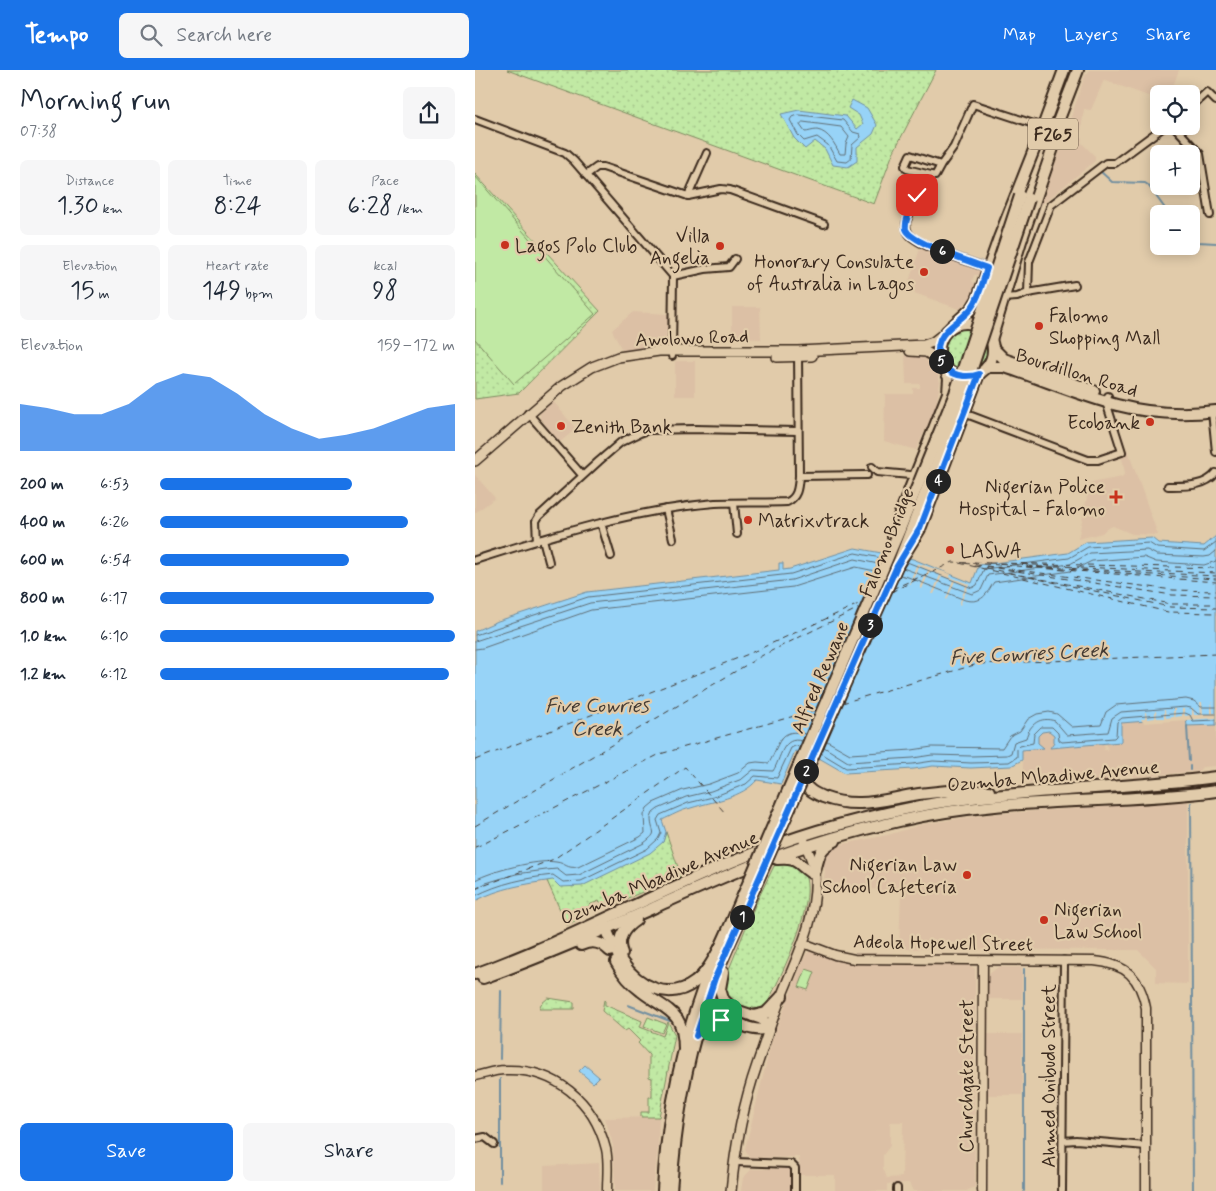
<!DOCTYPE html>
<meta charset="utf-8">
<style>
body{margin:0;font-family:Mynerve,sans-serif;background:#f6f6f7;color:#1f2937;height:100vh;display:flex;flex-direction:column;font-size:19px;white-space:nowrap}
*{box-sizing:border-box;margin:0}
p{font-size:16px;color:#747a83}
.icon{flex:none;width:28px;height:28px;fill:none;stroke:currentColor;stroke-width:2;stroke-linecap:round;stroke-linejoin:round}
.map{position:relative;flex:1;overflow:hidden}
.details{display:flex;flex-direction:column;background:#fff;width:475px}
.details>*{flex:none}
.controls{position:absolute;left:675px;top:15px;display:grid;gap:10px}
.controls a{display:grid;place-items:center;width:50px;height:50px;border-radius:8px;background:#fff;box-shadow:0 2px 12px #0003;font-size:25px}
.pin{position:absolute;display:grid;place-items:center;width:42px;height:42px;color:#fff;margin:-21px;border-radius:10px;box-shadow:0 2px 8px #0006}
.km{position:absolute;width:25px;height:25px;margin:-12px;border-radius:50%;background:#222;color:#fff;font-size:14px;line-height:25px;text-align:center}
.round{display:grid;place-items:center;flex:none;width:52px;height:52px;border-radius:8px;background:#f6f6f7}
.head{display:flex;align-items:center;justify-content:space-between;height:85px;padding:0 20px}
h1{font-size:28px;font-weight:600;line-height:38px}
.stats{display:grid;grid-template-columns:repeat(3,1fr);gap:8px;height:85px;padding:5px 20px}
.stats div{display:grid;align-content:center;border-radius:8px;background:#f6f6f7;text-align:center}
.stats b{font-size:25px;font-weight:600}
.stats small{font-size:14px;font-weight:400}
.stats p{font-size:14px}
.chart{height:140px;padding:10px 20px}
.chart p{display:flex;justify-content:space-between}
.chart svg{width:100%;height:90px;margin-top:5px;fill:#1a73e8;opacity:.7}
.primary-button{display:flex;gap:10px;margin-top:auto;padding:10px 20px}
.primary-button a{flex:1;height:58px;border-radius:8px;background:#1a73e8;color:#fff;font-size:20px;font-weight:600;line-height:58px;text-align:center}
.primary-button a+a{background:#f6f6f7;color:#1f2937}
ul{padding:0 20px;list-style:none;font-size:16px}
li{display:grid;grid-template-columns:80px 60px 1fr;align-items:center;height:38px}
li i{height:12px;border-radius:6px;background:#1a73e8}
header{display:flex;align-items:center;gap:30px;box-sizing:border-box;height:70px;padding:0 25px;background:#1a73e8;color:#fff}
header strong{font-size:24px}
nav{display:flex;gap:28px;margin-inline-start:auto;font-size:18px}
.search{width:350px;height:45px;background:#f6f6f7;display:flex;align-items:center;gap:12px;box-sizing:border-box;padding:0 18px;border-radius:8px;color:#747a83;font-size:19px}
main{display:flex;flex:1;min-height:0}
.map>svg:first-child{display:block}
.built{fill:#dcc0a5;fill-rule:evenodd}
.grass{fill:url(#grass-dots);stroke:#7e8a61}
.garden{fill:#c1e9a4;stroke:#7e8a61}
.water{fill:#97d3f7;stroke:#728fa0}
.pier{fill:#e1cbaa}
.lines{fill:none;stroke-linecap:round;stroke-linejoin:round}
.shore{stroke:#606e75;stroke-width:1}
.stream{stroke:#728fa0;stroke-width:2}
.ferry{stroke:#443b34;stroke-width:1;stroke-dasharray:6 5;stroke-linecap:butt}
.minor-casing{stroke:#3b2a1e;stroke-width:10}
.tertiary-casing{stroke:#3b2a1e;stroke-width:11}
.secondary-casing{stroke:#3b2a1e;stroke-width:12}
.primary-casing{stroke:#3b2a1e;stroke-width:14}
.trunk-casing{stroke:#3b2a1e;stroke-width:14}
.minor{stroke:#e1cbaa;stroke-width:6}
.tertiary{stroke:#e1cbaa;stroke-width:8}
.secondary{stroke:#e1cbaa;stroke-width:9}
.primary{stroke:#e1cbaa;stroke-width:10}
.trunk{stroke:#e1cbaa;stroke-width:10}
.primary-bridge-casing{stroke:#3b2a1e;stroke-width:14;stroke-linecap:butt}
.primary-bridge{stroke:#e1cbaa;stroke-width:10}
.route-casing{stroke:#fff;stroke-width:10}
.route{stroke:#1a73e8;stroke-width:6}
.poi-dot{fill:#c8321e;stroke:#e1cbaa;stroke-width:2}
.labels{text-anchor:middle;stroke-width:4.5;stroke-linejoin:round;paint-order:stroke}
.shield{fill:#e1cbaa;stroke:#6d5a48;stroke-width:1}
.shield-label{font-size:18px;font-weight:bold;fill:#3b2a1e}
.poi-label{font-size:19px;fill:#3b2a1e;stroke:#e1cbaa;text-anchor:start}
.street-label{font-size:19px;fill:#3b2a1e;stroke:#e1cbaa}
.water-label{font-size:20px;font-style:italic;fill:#443b34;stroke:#e1cbaa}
</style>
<header>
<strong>Tempo</strong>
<div class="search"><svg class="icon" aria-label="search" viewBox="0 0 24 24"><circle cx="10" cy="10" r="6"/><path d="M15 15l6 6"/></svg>Search here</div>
<nav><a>Map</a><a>Layers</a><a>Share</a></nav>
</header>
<main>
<section class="details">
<div class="head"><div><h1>Morning run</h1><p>07:38</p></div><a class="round"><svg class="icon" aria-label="share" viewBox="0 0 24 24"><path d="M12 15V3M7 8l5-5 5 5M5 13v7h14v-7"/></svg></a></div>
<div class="stats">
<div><p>Distance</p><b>1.30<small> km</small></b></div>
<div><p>Time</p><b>8:24</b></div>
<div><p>Pace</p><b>6:28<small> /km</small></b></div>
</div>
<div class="stats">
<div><p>Elevation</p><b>15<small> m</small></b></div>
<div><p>Heart rate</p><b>149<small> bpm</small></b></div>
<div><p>kcal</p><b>98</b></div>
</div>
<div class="chart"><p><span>Elevation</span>159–172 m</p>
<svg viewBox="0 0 160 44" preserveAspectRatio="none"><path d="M0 44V21L10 23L20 26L30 26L40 21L50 11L60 6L70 8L80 16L90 26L100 33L110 38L120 36L130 33L140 28L150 23L160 21V44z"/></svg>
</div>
<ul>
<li><b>200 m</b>6:53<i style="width:65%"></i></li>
<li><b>400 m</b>6:26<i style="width:84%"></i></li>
<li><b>600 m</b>6:54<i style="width:64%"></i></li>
<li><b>800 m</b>6:17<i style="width:93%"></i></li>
<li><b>1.0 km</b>6:10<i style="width:100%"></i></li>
<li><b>1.2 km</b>6:12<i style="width:98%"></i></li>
</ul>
<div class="primary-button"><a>Save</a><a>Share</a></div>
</section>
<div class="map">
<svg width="741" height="1121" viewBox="0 0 741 1121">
<defs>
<pattern id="grass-dots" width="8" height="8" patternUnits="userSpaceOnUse" patternTransform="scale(1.25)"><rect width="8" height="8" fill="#c1e9a4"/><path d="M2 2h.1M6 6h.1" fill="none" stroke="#a7c88d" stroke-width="1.8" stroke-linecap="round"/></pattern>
</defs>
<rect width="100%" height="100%" fill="#e1cbaa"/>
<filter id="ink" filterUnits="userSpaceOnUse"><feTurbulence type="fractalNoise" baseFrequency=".02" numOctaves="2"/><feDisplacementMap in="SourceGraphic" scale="10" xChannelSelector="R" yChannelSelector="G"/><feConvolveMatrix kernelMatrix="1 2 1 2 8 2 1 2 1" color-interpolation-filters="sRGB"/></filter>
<g filter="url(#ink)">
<g class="built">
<path d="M614 0H704L695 24H684V30L629 10 616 40 609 39 606 60 603 65 607 68 606 72 620 86V91L566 135 611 3H613Z"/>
<path d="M446 176 507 199 505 205H499L497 211 501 215 496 230 492 231 487 237 484 239 431 220Z"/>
<path d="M257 237H285L286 269 257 268Z"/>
<path d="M158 242 193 244 192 278 148 282 137 260Z"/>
<path d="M430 284 448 288 453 291 462 301 465 312 461 337 441 380 409 371 410 324H438V318H445V314H431Z"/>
<rect x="200" y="291" width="20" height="35"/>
<path d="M78 331 101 359 85 372 65 348V343Z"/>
<path d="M653 381 683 465 657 464 638 456 631 459 627 463 603 469 615 413 647 407 650 403 646 383Z"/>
<path d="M0 405 20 428 0 443Z"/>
<path d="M711 648 712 656 741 655V696L727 697 724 701 659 707 647 696H643L642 710 549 713 547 680 568 678 563 673V666L567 662 574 661 579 665V672L575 678 629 674 630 679 628 680H633L631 673 646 672V653Z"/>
<path d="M713 731V914L681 913V898L663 880 424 879 426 822 395 819 361 821 347 820 350 801 347 792 348 783 358 776 413 765 448 754 516 744Z"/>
<path d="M337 880 371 891 389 894H493L500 899V956L492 964 491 983 497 984 499 986 500 1117 491 1121H438L434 1113 412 1114V1121H360V1105H325L324 1087 275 1088 270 1079 297 970 331 884ZM415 1052H428L427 1107 412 1108 408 1098V1085L415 1076Z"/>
<path d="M523 897H547V929H512L513 905Z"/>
<rect x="513" y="964" width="34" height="61"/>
<path d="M184 1047 183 1078 178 1121H140L138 1075 130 1048Z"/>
<path d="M124 1093 125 1121H69V1096Z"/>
<path d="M277 1099H316L315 1121H266L268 1108Z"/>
</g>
<g class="grass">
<path d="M32 0H461L418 83 399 134Z"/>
<path d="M0 104 125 241 44 323 0 329Z"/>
<circle cx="490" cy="280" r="22"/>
<path d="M191 762 206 806 136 835H129L124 831 114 835C114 847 101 850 92 855L72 811 188 772Z"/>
<path d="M311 792C315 793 320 794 323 795 352 817 304 909 292 934 289 935 287 937 285 938 276 940 257 933 252 925 250 920 250 915 250 909L281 833 299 796Z"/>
<path d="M73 928 99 932V939H64L66 934Z"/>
<path d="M129 930 130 931V935L167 951 165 957 188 966 193 952 200 965 184 1047H166V1042H174V1027H177V1008L174 1007V985L163 973 165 971 153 959 150 961 127 941Z"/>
</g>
<g class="garden">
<path d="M0 106 120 244 39 314 0 269Z"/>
<path d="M331 899 340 902 333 920 324 917Z"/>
<path d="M173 947 191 954 187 963 169 956Z"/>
</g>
<g class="water">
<path d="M377 30 392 38 402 55 398 64 382 77V91L373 97 358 95 350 79 340 71 330 79 319 68 306 44 324 40 371 46 382 59 388 54 384 45 373 38Z"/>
<path d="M741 466V655L712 656 711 648 646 653V672L575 678 579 672V665L574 661 567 662 563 666V673L569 678 547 680V690L536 696 496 698 458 696 439 699 370 703 344 688 320 681 306 714 282 710C267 728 238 731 216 738 206 740 196 746 187 750L191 762 188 772 175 783 107 816 85 817 78 810C50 814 25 818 0 831V561L23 551 112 522 304 500V493H308V500L315 499 380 478 438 489 497 513 504 495 593 483 611 472 677 468 683 473 729 476Z"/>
<path d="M110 995 124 1007 118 1013 104 1001Z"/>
</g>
<g class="pier">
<path d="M442 493 476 504 475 507 494 514 485 535 484 534 491 516 480 511 472 530 471 529 478 510 467 506 459 524H457L465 505 455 501 447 519 445 518 453 500 444 496 436 514H434Z"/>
<path d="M737 631 738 643H741V648L669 653 667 651 666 649H670V642H671L672 649 680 648V641H681L682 648H689V640H690L691 648 698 647V639H700V647L707 646V639H709L710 646 717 645V638H718L719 645H726L725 632H727L728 644H736V632Z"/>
</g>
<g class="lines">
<g class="shore">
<path d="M325 45 368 50 378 62 385 64 386 67 377 75 376 89 372 92 362 91 353 75 342 67 329 71 323 65 315 50 317 47Z"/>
<path d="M328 52 366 57 374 67 371 74 370 84H365C360 75 354 62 342 60 338 60 333 62 330 62L325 55Z"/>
<path d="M432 492 497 518 502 515 509 499 594 488 613 477 674 473 682 478 729 481 741 472"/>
<path d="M428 498 497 524 506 520 513 505 595 494 615 483 672 480 682 485 729 487 735 486 741 481"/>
<path d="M425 505 433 507 490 530C508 534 511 524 519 512L596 501 617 491 669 487 681 492 729 495 741 491"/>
<path d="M0 565 113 527 316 504 380 483 406 488"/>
<path d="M0 571 115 533 317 510 380 489 403 494"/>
<path d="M0 579 8 578 116 540 318 517 381 497 400 501"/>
<path d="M352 671 375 684 437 680 457 677 527 678 535 666 545 661 553 649 562 644 574 642 582 644 597 657 626 655 631 642 641 635 711 629 719 631 726 637H741"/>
<path d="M349 677 373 692 438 688 457 685 496 686 532 685 536 683 539 672 551 668C555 654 565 646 580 651L592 665 633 662 637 648 646 642 711 637 716 638 723 644H741"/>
<path d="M346 683 371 698 438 694 458 691 496 693 534 692 542 687V679L545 676 558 673 559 664 566 657H577L583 663 584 670 587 672 639 668 641 666 642 652 647 648 710 643 715 645 718 651 741 650"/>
<path d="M0 810C17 801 62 789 81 792 91 793 91 799 103 797L165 767 170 763 169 745 172 738 178 733 208 720 234 714 263 703 275 693 282 692 294 693C304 676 304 656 330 664"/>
<path d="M0 819 11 813 41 804 71 800 82 799 91 806 104 805 169 773C185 761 176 764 176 748L178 743 183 739 211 727 236 721 267 709 278 700 298 701C306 689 307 665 327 671"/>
<path d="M0 826C25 813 51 808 78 805L88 812 106 811 172 779 183 769 186 763 182 750 185 745 213 733 238 727 271 714 280 706 302 708 316 678 320 676 325 677"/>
</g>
<g class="stream">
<path d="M545 53 558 58"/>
<path d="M624 100 637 112 670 113 673 115 694 144"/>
<path d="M716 170 723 172 741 173"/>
<path d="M712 656 714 691"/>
<path d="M715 696V700"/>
<path d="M716 733 718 1121"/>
<path d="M153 935 195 951"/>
<path d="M25 989 26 921"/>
<path d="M25 1112V1009"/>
<path d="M549 1121V899"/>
</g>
<g class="ferry">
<path d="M499 492 515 493"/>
<path d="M484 493 693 542 741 543"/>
<path d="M489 493 697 525 741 526"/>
<path d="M514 493 741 503"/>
<path d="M524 493 741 498"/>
<path d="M499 496 512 498"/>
<path d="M511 496 698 520 741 521"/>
<path d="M551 496 741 506"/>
<path d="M551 497 741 512"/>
<path d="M511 498 695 537 741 538"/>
<path d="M535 503 696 534H741"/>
<path d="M417 519 454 503"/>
<path d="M416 522 478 492 741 509"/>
<path d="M367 633 503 594 741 584"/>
<path d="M0 690 271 585 388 532"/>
<path d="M0 756 288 585 386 537"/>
<path d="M0 777 8 774 185 684 344 639"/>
<path d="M0 819 79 789 210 697 251 744"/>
</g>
<defs>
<g id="minor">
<path d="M716 30 720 33 732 22 741 31"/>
<path d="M0 49 90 83 99 91 198 206 197 286"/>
<path d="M699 56 725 84 735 145"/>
<path d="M466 95 435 85 430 96 432 99 460 106 466 95 479 77 498 34 568 57"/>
<path d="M111 105 122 97H128L213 126 246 119 255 120 349 154"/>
<path d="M442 125 431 153C431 157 431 160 434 164 444 177 494 191 512 198"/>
<path d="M213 126 232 83"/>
<path d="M198 206 230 199 254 197 260 189"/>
<path d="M553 223 600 215"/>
<path d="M528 228 542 227 553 223 554 192 576 135 631 93H640L690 56"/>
<path d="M737 341 741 382"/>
<path d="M53 343 107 405"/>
<path d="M494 345 613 390H623L647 382 631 332 633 326"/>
<path d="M397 397 402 402 435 405"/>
<path d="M324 406 392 405"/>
<path d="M693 416C710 416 730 417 741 403"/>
<path d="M259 433 262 464"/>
<path d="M191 439 198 469"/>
<path d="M126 453 136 486"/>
<path d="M68 469 74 492"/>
<path d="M62 471 61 451 64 446 124 391 146 372 165 363 173 360 219 359 323 361"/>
<path d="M0 490C78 465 158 440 240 433 264 432 288 433 312 432 323 427 323 417 324 406L323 282"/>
<path d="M0 1069 10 1067 19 1074"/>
<path d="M588 1071 601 1070 671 1076"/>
<path d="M261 1092 316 1094 320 1098V1121"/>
<path d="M422 1118V1121"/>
<path d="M587 1121 589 890"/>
</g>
<g id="tertiary">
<path d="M328 873 360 885 379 889 619 891C651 894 665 907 671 938V1121"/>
<path d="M0 1006C10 1004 20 1000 30 1000 80 998 119 1031 131 1079 134 1092 132 1107 132 1121"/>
<path d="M507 1121 508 891"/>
</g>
<g id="secondary">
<path d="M435 281 451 282 465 290"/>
<path d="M302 287 337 286"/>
<path d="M0 391 87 316 117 297 143 287 184 281H323L449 275 458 272 467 265"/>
<path d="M256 1121C260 1079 268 1035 282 995 290 972 297 949 306 927 322 887 343 847 340 803 339 793 333 781 329 771"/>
</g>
<g id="primary">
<path d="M566 62 589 0"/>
<path d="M579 62 603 0"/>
<circle cx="491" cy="280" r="27"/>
<path d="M476 257 497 238 502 230 524 168 568 57"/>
<path d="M516 270 546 171 578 78 581 56"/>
<path d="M518 278 529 289 619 321"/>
<path d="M512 297H530C567 309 604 325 642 335 673 343 709 345 741 341"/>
<path d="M418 467 423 449 473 323 474 308 469 297"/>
<path d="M327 711 422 496 445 459 504 304"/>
<path d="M278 946 291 943 307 926"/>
<path d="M222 965C258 929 262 967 294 958L287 949 258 939 248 929 245 919 248 902"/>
<path d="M188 1121C191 1049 205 982 229 915 238 891 250 868 260 844"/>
<path d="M196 1121C200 1057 210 995 230 934 240 904 254 875 267 846"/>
</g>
<g id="trunk">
<path d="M327 711C333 720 339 723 348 727 383 740 409 729 444 724 467 721 491 720 514 721"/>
<path d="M302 789C323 787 321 793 336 803"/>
<path d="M340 801C345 785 343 779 360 771"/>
<path d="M129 853C134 866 140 881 147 892 163 916 194 932 220 912 231 904 238 890 245 878"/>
<path d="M106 875C118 870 126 872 135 881"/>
<path d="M147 883C141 869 149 858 161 850"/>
<path d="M141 892C147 903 155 913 166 921 193 942 209 940 209 980"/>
<path d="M0 904C123 860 236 789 363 755 405 744 447 734 489 729 573 719 657 718 741 707"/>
<path d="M8 908C66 887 122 863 178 838 216 821 253 804 291 790 335 774 379 761 424 751 528 726 636 735 741 721"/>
</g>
</defs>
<use href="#minor" class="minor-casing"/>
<use href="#tertiary" class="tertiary-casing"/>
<use href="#secondary" class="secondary-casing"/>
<use href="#primary" class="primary-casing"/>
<use href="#trunk" class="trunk-casing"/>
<use href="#minor" class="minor"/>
<use href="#tertiary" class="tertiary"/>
<use href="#secondary" class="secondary"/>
<use href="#primary" class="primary"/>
<use href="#trunk" class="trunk"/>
<defs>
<g id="primary-bridge">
<path d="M422 496 488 325 554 129"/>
<path d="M260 844 425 459 480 323 545 126"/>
<path d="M267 846 327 711"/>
</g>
</defs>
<use href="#primary-bridge" class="primary-bridge-casing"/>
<use href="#primary-bridge" class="primary-bridge"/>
</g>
</g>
<g class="lines" filter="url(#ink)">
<defs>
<path id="route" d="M246 950 233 954 221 966 240 908 385 579 422 496 445 458 504 304C482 312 455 296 465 270 471 256 488 250 497 237 505 227 508 210 512 198 497 192 435 173 431 159 429 150 438 134 442 125"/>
</defs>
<use href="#route" class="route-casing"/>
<use href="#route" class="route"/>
</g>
<g class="poi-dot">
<circle cx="30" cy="175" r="5"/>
<circle cx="245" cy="176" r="5"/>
<circle cx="449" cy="202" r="5"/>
<circle cx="564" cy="256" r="5"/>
<circle cx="675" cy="352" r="5"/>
<circle cx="86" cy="356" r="5"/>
<path d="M638.5 419.5h5v5h5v5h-5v5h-5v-5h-5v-5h5z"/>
<circle cx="273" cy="450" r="5"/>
<circle cx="475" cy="480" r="5"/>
<circle cx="492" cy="805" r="5"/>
<circle cx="569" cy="850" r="5"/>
</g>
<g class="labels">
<rect class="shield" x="553" y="48.5" width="50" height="31" rx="4"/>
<g class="shield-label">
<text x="578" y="70">F265</text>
</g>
<g class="poi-label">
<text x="235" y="172" text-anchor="end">Villa<tspan x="235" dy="22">Angelia</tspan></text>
<text x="40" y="182">Lagos Polo Club</text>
<text x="439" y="198" text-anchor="end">Honorary Consulate<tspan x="439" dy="22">of Australia in Lagos</tspan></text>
<text x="574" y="252">Falomo<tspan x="574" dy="22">Shopping Mall</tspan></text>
<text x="665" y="359" text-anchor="end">Ecobank</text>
<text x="96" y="363">Zenith Bank</text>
<text x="630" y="423" text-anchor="end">Nigerian Police<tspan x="630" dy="22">Hospital - Falomo</tspan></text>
<text x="283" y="457">Matrixvtrack</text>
<text x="485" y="487">LASWA</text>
<text x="482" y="801" text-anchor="end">Nigerian Law<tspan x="482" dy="22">School Cafeteria</tspan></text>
<text x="579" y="846">Nigerian<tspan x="579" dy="22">Law School</tspan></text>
</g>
<g class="street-label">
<text transform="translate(217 267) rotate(-2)" y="7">Awolowo Road</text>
<text transform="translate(602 302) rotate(17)" y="7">Bourdillon Road</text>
<text transform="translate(411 472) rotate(-68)" y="7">Falomo Bridge</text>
<text transform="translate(344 607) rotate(-67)" y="7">Alfred Rewane</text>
<text transform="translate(578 705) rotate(-5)" y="7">Ozumba Mbadiwe Avenue</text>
<text transform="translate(184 807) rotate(-23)" y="7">Ozumba Mbadiwe Avenue</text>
<text transform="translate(468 872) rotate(1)" y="7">Adeola Hopewell Street</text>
<text transform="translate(491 1006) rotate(-90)" y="7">Churchgate Street</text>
<text transform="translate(573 1006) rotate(-90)" y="7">Ahmed Onibudo Street</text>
</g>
<g class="water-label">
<text transform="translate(554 583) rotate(-3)" y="7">Five Cowries Creek</text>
<text x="122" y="642">Five Cowries<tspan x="122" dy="23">Creek</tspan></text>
</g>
</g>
</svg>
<div class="controls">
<a><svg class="icon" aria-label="locate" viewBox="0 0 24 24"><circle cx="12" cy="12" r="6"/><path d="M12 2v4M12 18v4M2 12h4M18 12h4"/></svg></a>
<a>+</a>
<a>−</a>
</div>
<div class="pin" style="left:246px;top:950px;background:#1e9e55"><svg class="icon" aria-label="arrive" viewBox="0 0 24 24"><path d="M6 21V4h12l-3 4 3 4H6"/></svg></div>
<div class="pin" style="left:442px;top:125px;background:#d93025"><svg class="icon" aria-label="check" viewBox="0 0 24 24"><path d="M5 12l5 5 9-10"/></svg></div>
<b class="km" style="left:267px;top:847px">1</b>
<b class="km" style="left:331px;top:701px">2</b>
<b class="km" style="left:395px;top:555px">3</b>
<b class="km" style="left:463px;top:411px">4</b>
<b class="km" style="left:466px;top:291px">5</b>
<b class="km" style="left:467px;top:181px">6</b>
</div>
</main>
